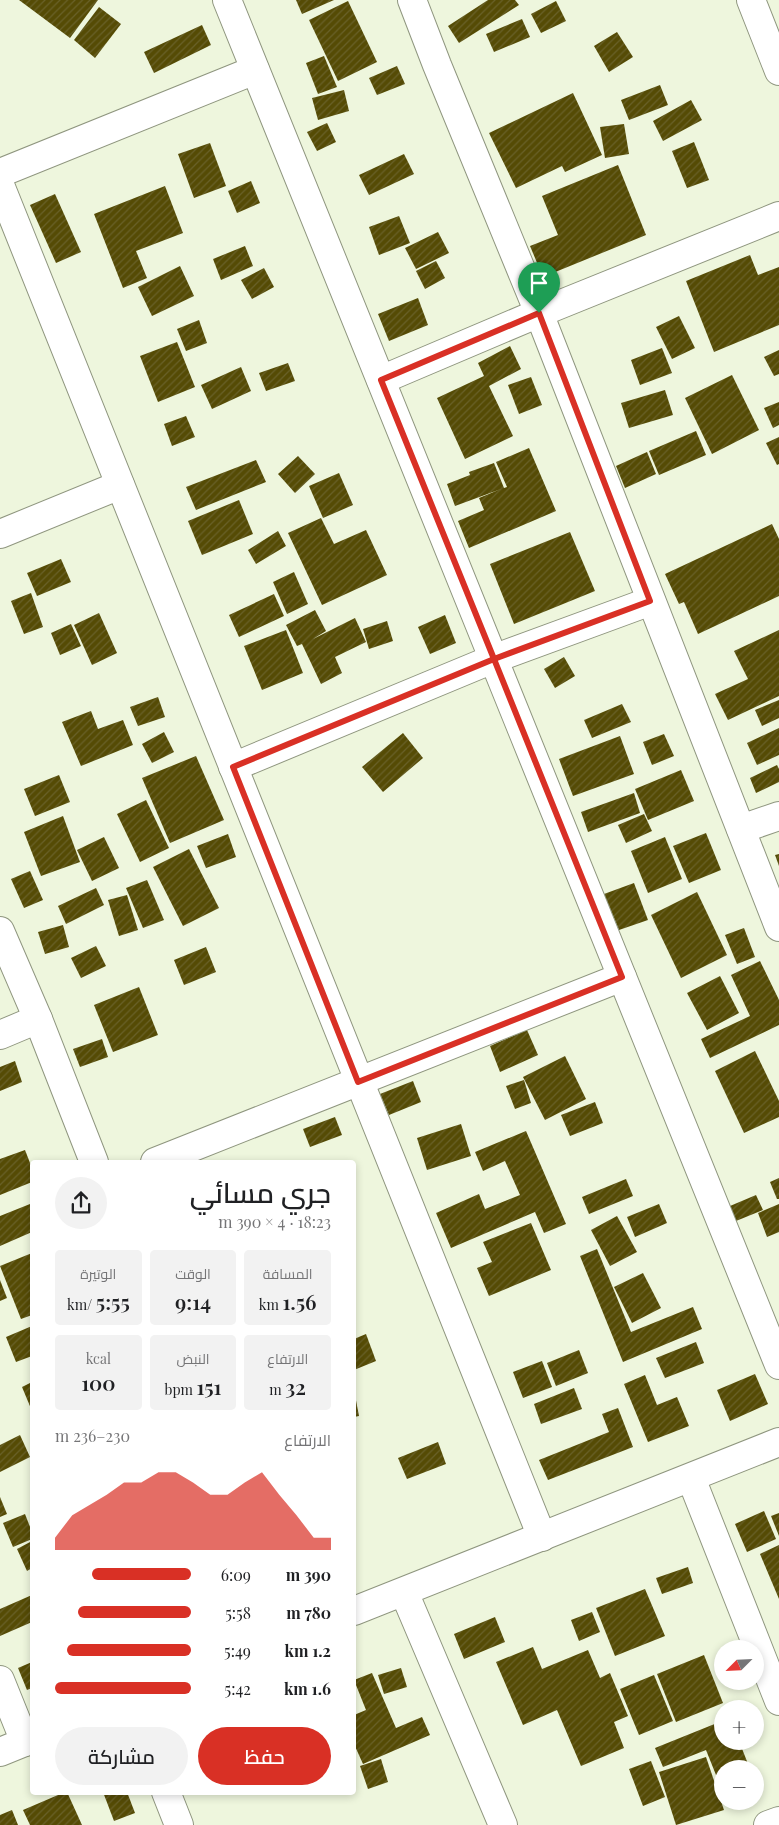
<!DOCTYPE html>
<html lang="ar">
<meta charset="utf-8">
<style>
body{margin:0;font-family:"Playfair Display",Cairo,serif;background:#f2f2f2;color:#202124;direction:rtl;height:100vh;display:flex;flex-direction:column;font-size:19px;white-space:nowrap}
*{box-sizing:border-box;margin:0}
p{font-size:16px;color:#757577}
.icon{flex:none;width:28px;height:28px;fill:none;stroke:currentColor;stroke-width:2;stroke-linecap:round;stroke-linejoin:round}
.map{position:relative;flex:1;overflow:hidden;direction:ltr}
.details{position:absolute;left:30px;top:1160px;width:326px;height:635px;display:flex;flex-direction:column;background:#fff;border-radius:5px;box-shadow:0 2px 8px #0003;direction:rtl}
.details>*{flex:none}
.needle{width:32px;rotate:246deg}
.tools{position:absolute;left:714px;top:1640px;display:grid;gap:10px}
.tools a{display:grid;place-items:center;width:50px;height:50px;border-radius:50%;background:#fff;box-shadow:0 2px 8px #0003;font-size:25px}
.pin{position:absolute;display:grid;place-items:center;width:42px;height:42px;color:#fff;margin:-51px -21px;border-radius:50% 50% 50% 0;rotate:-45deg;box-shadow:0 0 5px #0007}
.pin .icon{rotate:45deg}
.round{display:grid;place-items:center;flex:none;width:52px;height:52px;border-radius:26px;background:#f2f2f2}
.head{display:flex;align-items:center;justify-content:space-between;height:85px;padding:0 25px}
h1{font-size:28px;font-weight:600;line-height:38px}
.stats{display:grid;grid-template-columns:repeat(3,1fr);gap:8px;height:85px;padding:5px 25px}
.stats div{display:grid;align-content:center;border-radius:5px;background:#f2f2f2;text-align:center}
.stats b{font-size:21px;font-weight:600}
.stats small{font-size:14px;font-weight:400}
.stats p{font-size:14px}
.chart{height:140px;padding:10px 25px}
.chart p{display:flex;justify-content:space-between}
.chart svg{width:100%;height:90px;margin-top:5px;fill:#d93025;opacity:.7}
.action{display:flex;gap:10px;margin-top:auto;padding:10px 25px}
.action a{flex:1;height:58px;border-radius:30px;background:#d93025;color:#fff;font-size:20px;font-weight:600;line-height:58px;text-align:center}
.action a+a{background:#f2f2f2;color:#202124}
ul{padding:0 25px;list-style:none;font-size:16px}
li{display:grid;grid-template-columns:80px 60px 1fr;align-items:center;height:38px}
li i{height:12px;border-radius:6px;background:#d93025}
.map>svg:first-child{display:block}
.building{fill:url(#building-hatch)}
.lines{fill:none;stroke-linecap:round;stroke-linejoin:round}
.minor-casing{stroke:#8f967f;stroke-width:30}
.minor{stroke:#fff;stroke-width:28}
.route-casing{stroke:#fff;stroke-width:10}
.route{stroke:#d93025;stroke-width:6}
</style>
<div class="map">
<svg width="779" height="1825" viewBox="0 0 779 1825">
<defs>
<pattern id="building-hatch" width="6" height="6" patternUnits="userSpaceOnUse" patternTransform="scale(1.25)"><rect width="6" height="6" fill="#554b05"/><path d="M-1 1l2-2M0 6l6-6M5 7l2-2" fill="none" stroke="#696129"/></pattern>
</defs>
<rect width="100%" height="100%" fill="#eef6dd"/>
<g class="building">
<path d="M19 0H98L70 38Z"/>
<path d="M296 0H334L302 14Z"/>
<path d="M488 0H515L519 5 459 43 448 26Z"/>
<path d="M348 1 377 62 338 81 309 20Z"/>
<path d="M556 1 566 21 541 33 531 14Z"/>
<path d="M99 7 121 24 95 58 74 40Z"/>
<path d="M522 19 530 37 494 52 486 34Z"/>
<path d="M202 25 211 45 154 73 144 52Z"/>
<path d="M617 32 633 57 609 72 594 46Z"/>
<path d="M324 56 337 87 318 94 306 63Z"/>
<path d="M397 66 405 84 377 95 369 78Z"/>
<path d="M660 85 668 105 629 120 621 100Z"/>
<path d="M344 90 349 111 318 120 312 98Z"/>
<path d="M573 93 602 155 565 172 562 166 516 188 489 133Z"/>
<path d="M691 100 702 120 663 141 653 121Z"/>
<path d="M327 123 336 142 317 151 307 132Z"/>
<path d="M624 124 629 154 605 158 600 127Z"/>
<path d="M694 142 709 180 687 188 672 151Z"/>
<path d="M210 143 226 186 194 198 178 154Z"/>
<path d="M404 154 414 174 369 195 359 175Z"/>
<path d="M618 165 646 235 543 277 530 246 558 235 542 196Z"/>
<path d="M251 181 260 203 237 213 228 191Z"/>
<path d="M165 186 183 233 136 251 147 278 123 288 94 214Z"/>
<path d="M55 194 81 252 56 263 30 205Z"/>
<path d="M399 216 410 243 379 255 369 227Z"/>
<path d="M438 232 449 253 416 269 405 248Z"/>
<path d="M245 246 253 266 221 280 213 259Z"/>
<path d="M750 255 758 275 779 267V325L714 352 686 281Z"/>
<path d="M436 261 445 278 425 289 416 271Z"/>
<path d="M180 266 194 296 152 316 138 287Z"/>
<path d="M264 268 274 287 252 299 241 280Z"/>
<path d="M418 298 428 325 389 341 378 314Z"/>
<path d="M679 316 695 348 672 359 656 327Z"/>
<path d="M199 320 207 343 186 351 177 329Z"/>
<path d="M177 342 195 387 158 402 140 356Z"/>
<path d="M510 346 521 369 489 386 513 436 465 459 437 398 484 376 478 363Z"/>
<path d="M662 348 672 373 640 385 631 360Z"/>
<path d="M779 350V374L774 376 764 357Z"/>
<path d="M288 363 295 381 266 391 259 373Z"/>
<path d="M241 367 251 391 212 409 201 385Z"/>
<path d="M732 375 759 430 712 454 685 398Z"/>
<path d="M531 377 542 405 519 414 508 385Z"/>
<path d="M665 390 673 415 629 428 621 403Z"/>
<path d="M779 402V425L773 428 764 408Z"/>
<path d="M186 416 195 437 172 446 164 424Z"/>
<path d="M696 431 706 455 659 475 649 451Z"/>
<path d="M779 437V464L777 465 766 443Z"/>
<path d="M529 448 556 511 469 548 458 521 484 510 479 498 501 489 455 506 447 484 470 475 469 472 494 463 504 488 507 487 496 462Z"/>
<path d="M647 452 656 474 625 488 616 466Z"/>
<path d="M298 456 315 474 295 493 278 474Z"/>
<path d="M256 460 266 482 196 510 186 487Z"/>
<path d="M339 473 353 505 323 518 309 486Z"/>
<path d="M239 500 253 534 202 555 188 521Z"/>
<path d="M321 518 334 544 366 530 387 575 322 605 288 533Z"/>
<path d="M772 524 779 539V596L698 634 684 602 679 604 665 574Z"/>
<path d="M278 531 286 546 256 564 248 550Z"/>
<path d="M570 532 595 591 514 624 490 564Z"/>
<path d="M61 559 71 582 37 596 27 573Z"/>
<path d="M294 572 308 604 287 614 273 582Z"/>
<path d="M31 593 43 627 24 634 11 601Z"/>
<path d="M274 594 284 616 239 637 229 615Z"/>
<path d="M315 610 326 631 313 639 355 618 366 642 335 657 342 673 321 684 302 644 297 646 286 625Z"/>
<path d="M99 613 117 653 92 665 74 625Z"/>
<path d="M445 615 456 643 430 654 418 627Z"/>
<path d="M387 621 393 641 369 649 363 629Z"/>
<path d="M71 624 81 646 60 655 51 633Z"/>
<path d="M286 630 303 673 262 690 244 646Z"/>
<path d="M779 630V696L728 720 715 694 748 679 734 651Z"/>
<path d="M564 657 575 676 555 688 544 669Z"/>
<path d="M158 697 165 717 138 726 130 707Z"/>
<path d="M779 700V718L762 726 755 710Z"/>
<path d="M622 704 631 722 592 738 584 720Z"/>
<path d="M91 711 98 729 123 720 133 745 81 766 62 722Z"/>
<path d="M779 728V755L757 765 747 743Z"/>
<path d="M164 732 174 752 152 763 142 744Z"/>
<path d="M403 733 423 758 383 792 362 767Z"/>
<path d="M664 734 674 756 652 765 643 742Z"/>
<path d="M620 736 634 774 573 796 559 759Z"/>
<path d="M196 756 224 820 170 843 142 778Z"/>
<path d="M777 765 779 769V782L756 793 750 778Z"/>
<path d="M681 770 694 801 648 820 635 789Z"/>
<path d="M59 775 70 802 35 816 24 789Z"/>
<path d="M634 793 640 813 588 832 581 812Z"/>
<path d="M146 800 169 848 140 862 117 814Z"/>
<path d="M644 814 652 831 626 843 618 825Z"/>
<path d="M63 816 80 862 41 876 24 832Z"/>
<path d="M706 833 721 870 689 883 673 846Z"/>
<path d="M228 834 236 857 206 868 197 846Z"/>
<path d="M104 837 119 868 92 881 77 850Z"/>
<path d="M665 837 682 879 648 893 631 851Z"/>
<path d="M189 849 219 908 183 926 153 867Z"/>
<path d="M779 854V866L775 855Z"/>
<path d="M30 871 43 900 24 908 11 879Z"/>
<path d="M147 880 164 920 143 928 126 888Z"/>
<path d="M634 883 648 920 619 930 604 894Z"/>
<path d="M96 888 104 905 66 924 58 906Z"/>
<path d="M697 892 727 955 681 978 651 915Z"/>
<path d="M127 895 138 930 119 936 108 900Z"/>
<path d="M63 925 69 947 45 954 38 932Z"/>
<path d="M744 928 755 957 737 964 725 935Z"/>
<path d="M96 946 106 966 81 978 71 958Z"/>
<path d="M206 947 216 972 184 985 174 960Z"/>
<path d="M760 961 779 1000V1025L710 1058 701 1039 750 1016 731 975Z"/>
<path d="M720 976 739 1013 707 1030 687 993Z"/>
<path d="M139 987 158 1035 113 1052 94 1005Z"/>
<path d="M527 1030 538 1055 500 1072 490 1046Z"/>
<path d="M102 1039 108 1057 80 1067 73 1049Z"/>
<path d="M755 1051 779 1101V1117L744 1133 715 1071Z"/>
<path d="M565 1056 586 1099 545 1120 523 1077Z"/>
<path d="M15 1061 22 1082 0 1091V1067Z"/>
<path d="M524 1080 531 1103 515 1109 506 1086Z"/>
<path d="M413 1081 421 1102 389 1115 380 1094Z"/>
<path d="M595 1102 603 1123 570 1136 561 1115Z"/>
<path d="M335 1117 342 1135 310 1147 303 1129Z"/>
<path d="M461 1124 471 1156 427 1170 417 1138Z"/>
<path d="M526 1131 566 1224 544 1233 535 1212 451 1248 436 1213 479 1194 485 1209 520 1195 505 1161 483 1171 475 1152Z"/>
<path d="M25 1150 32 1168V1182L0 1195V1159Z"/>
<path d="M779 1178V1199H777L770 1182Z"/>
<path d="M626 1179 633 1196 589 1214 582 1197Z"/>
<path d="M756 1195 763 1210 736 1221 730 1206Z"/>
<path d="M30 1204 32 1210V1232L0 1246V1216Z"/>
<path d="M659 1204 667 1223 635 1237 627 1217Z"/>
<path d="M779 1204V1232L767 1237 758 1213Z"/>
<path d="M617 1216 637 1252 610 1266 591 1230Z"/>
<path d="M531 1223 551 1270 489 1296 477 1268 492 1262 483 1242Z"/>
<path d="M597 1249 631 1332 693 1307 702 1329 623 1362 580 1256Z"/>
<path d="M32 1253V1315L21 1319 0 1266Z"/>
<path d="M643 1273 661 1308 632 1323 614 1287Z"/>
<path d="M0 1280 7 1298 0 1301Z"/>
<path d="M32 1326V1356L16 1362 6 1337Z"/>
<path d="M366 1334 376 1361 354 1370V1339Z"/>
<path d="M696 1342 704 1363 665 1378 656 1358Z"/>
<path d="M579 1350 588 1373 556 1386 547 1363Z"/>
<path d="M542 1361 552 1387 523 1398 513 1372Z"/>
<path d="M755 1374 768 1404 730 1421 717 1390Z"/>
<path d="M645 1375 657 1405 677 1397 689 1426 648 1442 624 1384Z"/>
<path d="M32 1382V1411L22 1387Z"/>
<path d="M574 1388 582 1409 541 1424 534 1404Z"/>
<path d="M354 1390 359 1416 354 1417Z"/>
<path d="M618 1408 633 1447 548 1480 539 1460 609 1432 602 1414Z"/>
<path d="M20 1435 30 1457 0 1472V1445Z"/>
<path d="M438 1442 446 1464 407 1479 398 1458Z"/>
<path d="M0 1497 7 1514 0 1517Z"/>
<path d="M764 1511 776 1539 747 1552 735 1524Z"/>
<path d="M779 1513V1536L771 1516Z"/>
<path d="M25 1514 32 1532V1539L13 1547 3 1523Z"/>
<path d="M32 1541V1568L27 1571 17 1549Z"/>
<path d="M779 1545V1599L760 1554Z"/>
<path d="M688 1567 693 1583 662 1594 656 1578Z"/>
<path d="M645 1589 665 1636 615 1656 596 1608Z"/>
<path d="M32 1595V1622L0 1636V1609Z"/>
<path d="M592 1612 600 1632 579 1641 571 1620Z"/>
<path d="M495 1617 505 1642 464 1659 454 1634Z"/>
<path d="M533 1647 542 1669 588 1650 600 1678 610 1673 628 1716 614 1722 624 1748 581 1766 557 1710 523 1725 496 1662Z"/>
<path d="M704 1655 723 1703 676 1722 657 1674Z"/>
<path d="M32 1662V1688L27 1690 18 1668Z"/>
<path d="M401 1668 407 1687 384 1694 378 1675Z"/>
<path d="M372 1673 396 1728 422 1717 430 1735 363 1764 354 1744V1715L366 1710 354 1680Z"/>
<path d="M654 1675 673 1721 639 1735 620 1689Z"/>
<path d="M722 1721V1741H739L750 1769H722V1790L706 1750 663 1767 655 1748Z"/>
<path d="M706 1757 724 1810 676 1825 659 1772Z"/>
<path d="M381 1759 388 1782 368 1789 360 1766Z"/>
<path d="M651 1761 665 1797 643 1806 629 1769Z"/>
<path d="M755 1780 760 1792 755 1794Z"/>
<path d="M65 1792H67L82 1825H30L23 1810Z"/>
<path d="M103 1792H127L135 1813 114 1821Z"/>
<path d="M12 1810 18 1825H0V1815Z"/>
</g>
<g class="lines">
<defs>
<g id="minor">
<path d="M227 0 779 1365"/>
<path d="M412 0 437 65 539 313 779 927"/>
<path d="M751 0 779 71"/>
<path d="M0 173 255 70"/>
<path d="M0 185 542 1537"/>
<path d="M381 380 539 313 779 216"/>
<path d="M0 534 120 485"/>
<path d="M233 767 493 659 651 601"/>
<path d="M741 829 779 816"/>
<path d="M0 931 38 1019 94 1162"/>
<path d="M0 1035 38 1019"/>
<path d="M155 1162 622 977"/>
<path d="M691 1478 779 1701"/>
<path d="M404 1592 503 1825"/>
<path d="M354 1611 779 1442"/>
<path d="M0 1680 25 1742"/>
<path d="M0 1752 32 1739"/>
<path d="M166 1792 179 1825"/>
<path d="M768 1825 779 1821"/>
</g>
</defs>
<use href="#minor" class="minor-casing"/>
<use href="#minor" class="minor"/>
</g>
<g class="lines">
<defs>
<path id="route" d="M539 313 381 380 494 659 233 767 358 1082 622 977 494 659 650 601 539 313"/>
</defs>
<use href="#route" class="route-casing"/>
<use href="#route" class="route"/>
</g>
</svg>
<div class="tools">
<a><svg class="needle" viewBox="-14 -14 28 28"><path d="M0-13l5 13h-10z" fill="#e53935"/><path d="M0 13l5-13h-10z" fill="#757577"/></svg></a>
<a>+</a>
<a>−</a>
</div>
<div class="pin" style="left:539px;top:313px;background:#1e9e55"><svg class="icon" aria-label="arrive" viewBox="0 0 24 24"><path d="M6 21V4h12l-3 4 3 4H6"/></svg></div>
<section class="details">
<div class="head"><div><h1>جري مسائي</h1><p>18:23 · 4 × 390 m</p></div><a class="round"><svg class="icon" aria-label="share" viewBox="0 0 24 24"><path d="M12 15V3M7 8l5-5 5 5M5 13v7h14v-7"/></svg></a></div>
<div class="stats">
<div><p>المسافة</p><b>1.56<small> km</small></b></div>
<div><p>الوقت</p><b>9:14</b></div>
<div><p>الوتيرة</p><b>5:55<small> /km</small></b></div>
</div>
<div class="stats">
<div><p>الارتفاع</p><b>32<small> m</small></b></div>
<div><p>النبض</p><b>151<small> bpm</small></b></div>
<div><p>kcal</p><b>100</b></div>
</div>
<div class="chart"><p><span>الارتفاع</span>230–236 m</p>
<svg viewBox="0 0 160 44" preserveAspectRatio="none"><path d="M0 44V38L10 27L20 22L30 17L40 11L50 11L60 6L70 6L80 11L90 17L100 17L110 11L120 6L130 17L140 27L150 38L160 38V44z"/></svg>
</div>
<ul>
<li><b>390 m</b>6:09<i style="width:73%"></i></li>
<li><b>780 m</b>5:58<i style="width:83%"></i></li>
<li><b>1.2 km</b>5:49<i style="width:91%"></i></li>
<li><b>1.6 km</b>5:42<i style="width:100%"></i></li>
</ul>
<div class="action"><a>حفظ</a><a>مشاركة</a></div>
</section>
</div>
